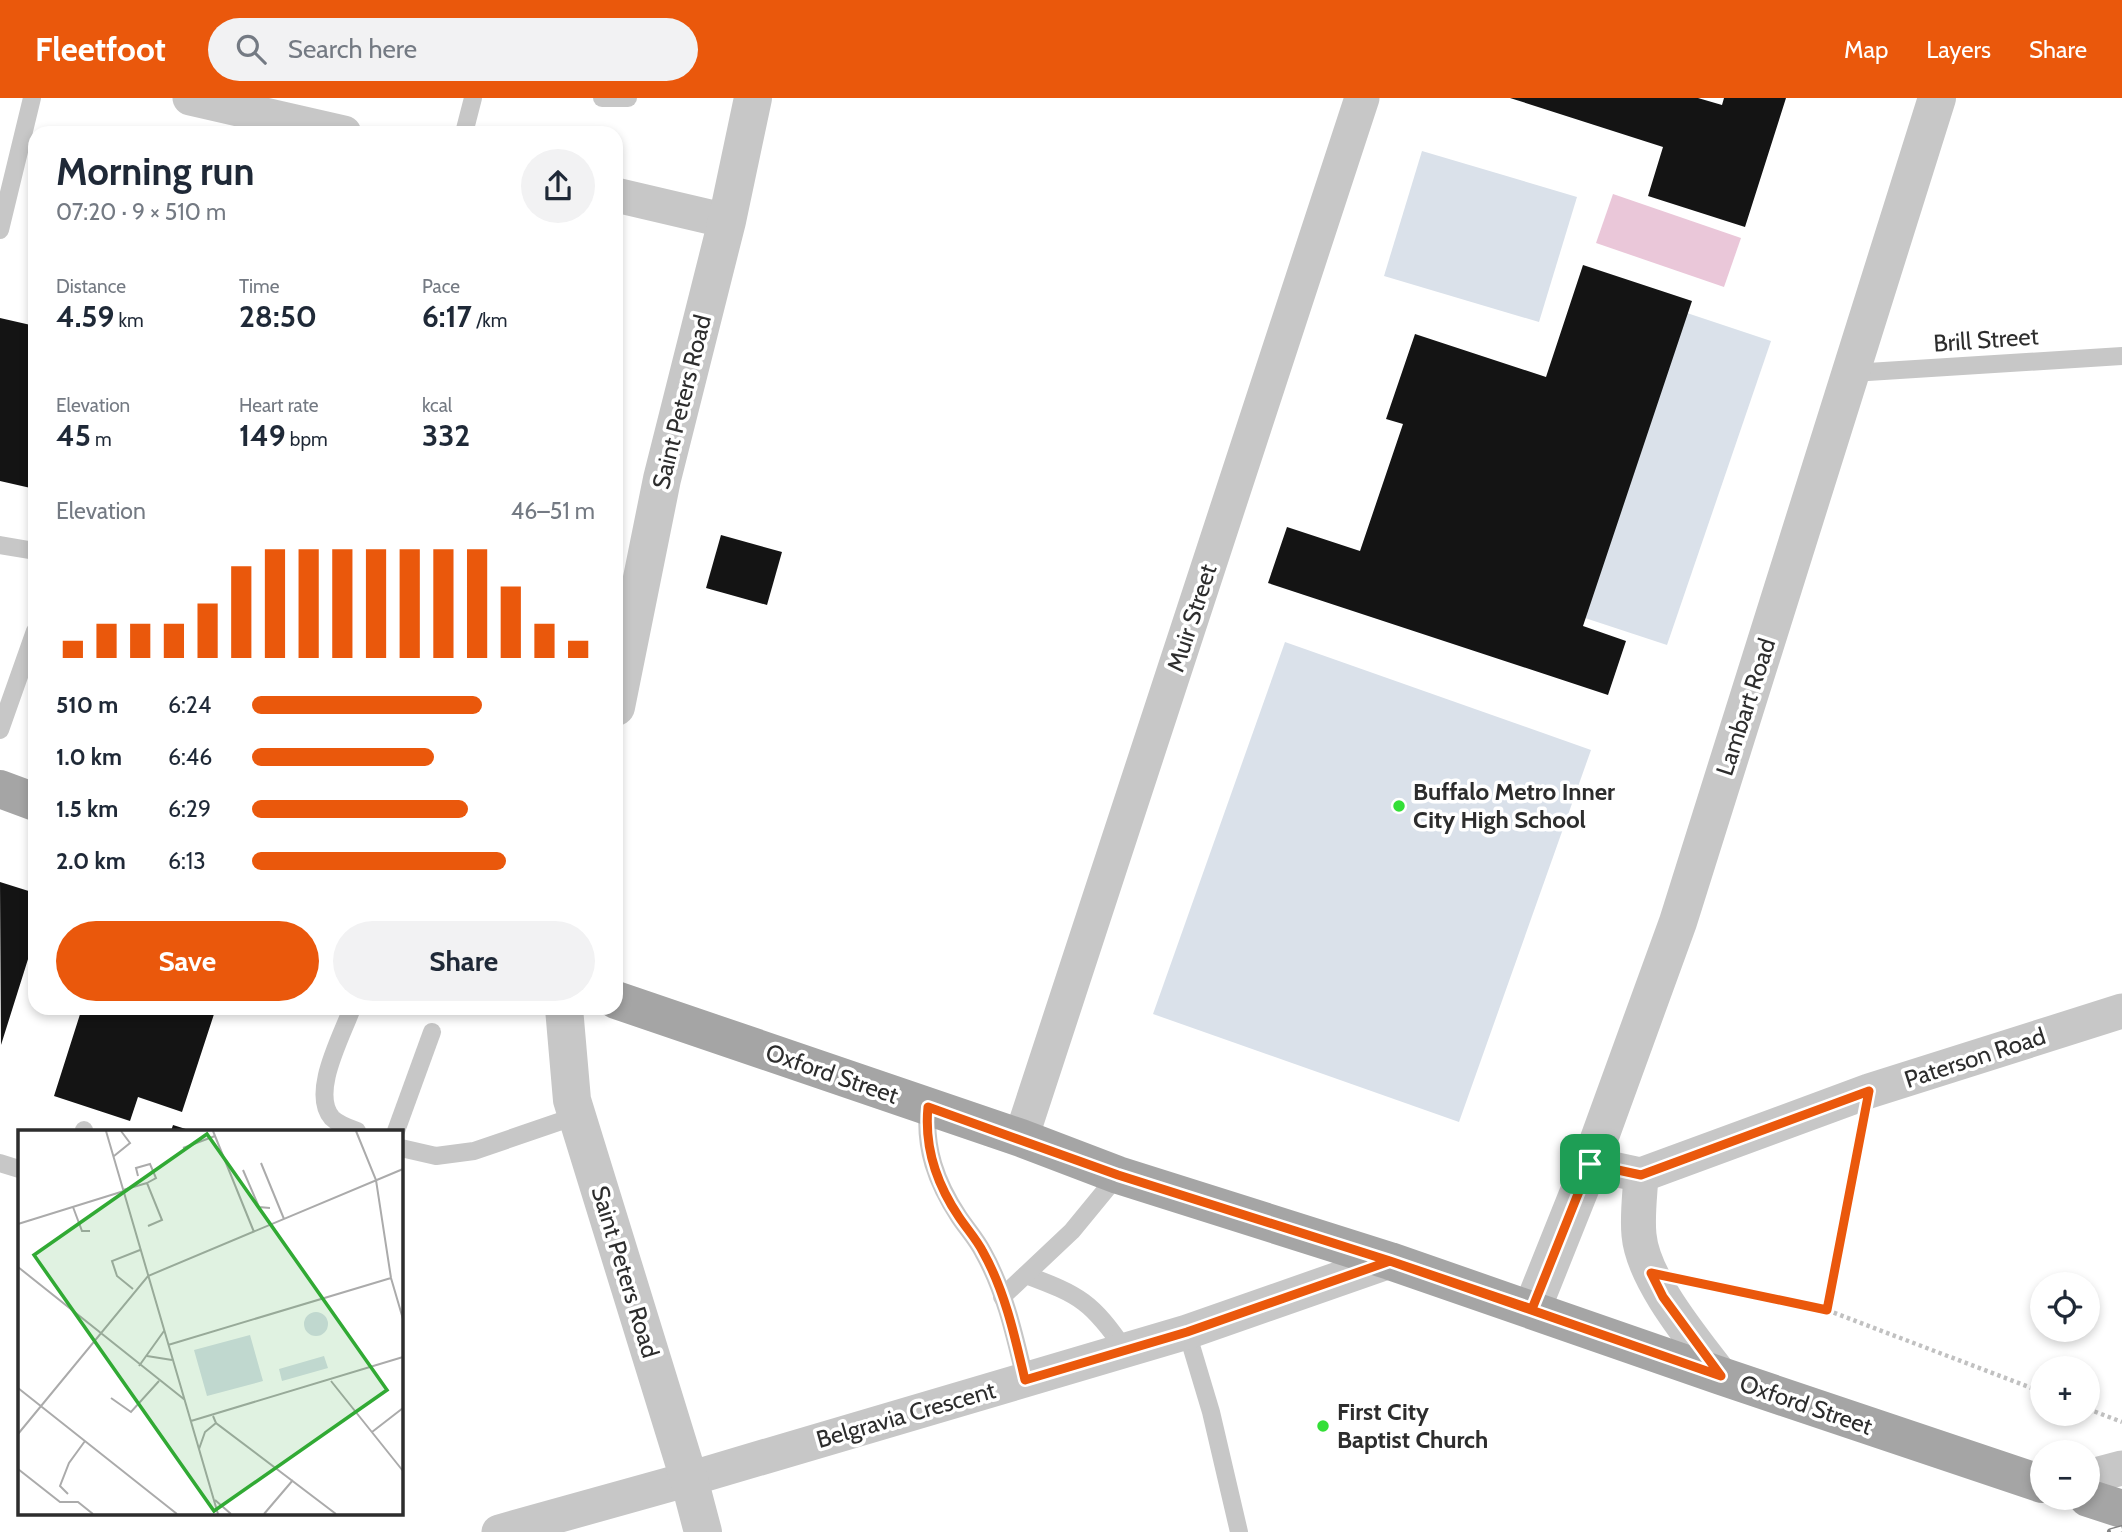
<!DOCTYPE html>
<meta charset="utf-8">
<style>
body{margin:0;font-family:Cabin,sans-serif;background:#f2f2f3;color:#1f2937;height:100vh;display:flex;flex-direction:column;font-size:26px;white-space:nowrap}
*{box-sizing:border-box;margin:0}
p{font-size:23px;color:#747a83}
.icon{flex:none;width:38px;height:38px;fill:none;stroke:currentColor;stroke-width:2;stroke-linecap:round;stroke-linejoin:round}
.map{position:relative;flex:1;overflow:hidden}
.sheet{position:absolute;left:28px;top:28px;width:595px;height:889px;display:flex;flex-direction:column;background:#fff;border-radius:21px;box-shadow:0 4px 10px #0003}
.sheet>*{flex:none}
.controls{position:absolute;left:2030px;top:1174px;display:grid;gap:14px}
.controls a{display:grid;place-items:center;width:70px;height:70px;border-radius:50%;background:#fff;box-shadow:0 4px 10px #0003;font-size:35px}
.pin{position:absolute;display:grid;place-items:center;width:60px;height:60px;color:#fff;margin:-30px;border-radius:14px;box-shadow:0 4px 10px #0006}
.round{display:grid;place-items:center;flex:none;width:74px;height:74px;border-radius:37px;background:#f2f2f3}
.summary{display:flex;align-items:center;justify-content:space-between;height:119px;padding:0 28px}
h1{font-size:38px;font-weight:800;line-height:52px}
.metrics{display:grid;grid-template-columns:repeat(3,1fr);gap:10px;height:119px;padding:7px 28px}
.metrics div{display:grid;align-content:center}
.metrics b{font-size:30px;font-weight:800}
.metrics small{font-size:19px;font-weight:400}
.metrics p{font-size:19px}
.chart{height:196px;padding:14px 28px}
.chart p{display:flex;justify-content:space-between}
.chart svg{width:100%;height:126px;margin-top:7px;stroke:#ea580c;stroke-width:6}
.cta{display:flex;gap:14px;margin-top:auto;padding:14px 28px}
.cta a{flex:1;height:80px;border-radius:42px;background:#ea580c;color:#fff;font-size:28px;font-weight:800;line-height:80px;text-align:center}
.cta a+a{background:#f2f2f3;color:#1f2937}
ul{padding:0 28px;list-style:none;font-size:23px}
li{display:grid;grid-template-columns:112px 84px 1fr;align-items:center;height:52px}
li i{height:18px;border-radius:9px;background:#ea580c}
header{display:flex;align-items:center;gap:42px;box-sizing:border-box;height:98px;padding:0 35px;background:#ea580c;color:#fff}
header strong{font-size:33px}
nav{display:flex;gap:38px;margin-inline-start:auto;font-size:24px}
.search{width:490px;height:63px;background:#f2f2f3;display:flex;align-items:center;gap:18px;box-sizing:border-box;padding:0 24px;border-radius:38px;color:#747a83;font-size:26px}
.map>svg:first-child{display:block}
.green{fill:#dae1ea}
.water{fill:#eac7d9}
.building{fill:#141414}
.lines{fill:none;stroke-linecap:round;stroke-linejoin:round}
.path{stroke:#c1c1c1;stroke-width:4.5;stroke-dasharray:3.5 3.5;stroke-linecap:butt}
.service{stroke:#c7c7c7;stroke-width:18}
.minor{stroke:#c7c7c7;stroke-width:35}
.tertiary{stroke:#c7c7c7;stroke-width:38}
.primary{stroke:#a5a5a5;stroke-width:38}
.rail-casing{stroke:#828282;stroke-width:8}
.rail{stroke:#fff;stroke-width:5;stroke-dasharray:16;stroke-linecap:butt}
.route-casing{stroke:#fff;stroke-width:14}
.route{stroke:#ea580c;stroke-width:9}
.poi-dot{fill:#33df37;stroke:#fff;stroke-width:2.5}
.labels{text-anchor:middle;stroke-width:7;stroke-linejoin:round;paint-order:stroke}
.street-label{font-size:24px;fill:#2d2d2d;stroke:#fff}
.poi-label{font-size:24px;font-weight:bold;fill:#2d2d2d;stroke:#fff;text-anchor:start}
.inset-road{fill:none;stroke:#ababab;stroke-width:2}
.view{fill:#31aa34;fill-opacity:0.15;stroke:#31aa34;stroke-width:3.5}
.inset-edge{fill:none;stroke:#2d2d2d;stroke-width:3.5}
</style>
<header>
<strong>Fleetfoot</strong>
<div class="search"><svg class="icon" aria-label="search" viewBox="0 0 24 24"><circle cx="10" cy="10" r="6"/><path d="M15 15l6 6"/></svg>Search here</div>
<nav><a>Map</a><a>Layers</a><a>Share</a></nav>
</header>
<div class="map">
<svg width="2122" height="1434" viewBox="0 0 2122 1434">
<rect width="100%" height="100%" fill="#fff"/>
<g class="green">
<path d="M1422 53 1577 99 1539 224 1384 178Z"/>
<path d="M1687 215 1771 243 1667 547 1585 520Z"/>
<path d="M1285 544 1591 652 1459 1024 1153 916Z"/>
</g>
<path class="water" d="M1613 96 1741 140 1724 189 1596 145Z"/>
<g class="building">
<path d="M1510 0H1698L1722 7 1724 0H1786L1745 129 1648 98 1663 49Z"/>
<path d="M1583 167 1692 203 1583 528 1626 543 1608 597 1268 485 1287 429 1360 453 1403 326 1386 321 1415 236 1546 279Z"/>
<path d="M0 220 35 228V391L0 383Z"/>
<path d="M721 437 782 454 767 507 706 490Z"/>
<path d="M0 784 35 795V860L29 858 1 947Z"/>
<path d="M82 910H216L182 1014 138 999 130 1023 54 998Z"/>
<path d="M173 1027 192 1033H171Z"/>
</g>
<g class="lines">
<g class="path">
<path d="M1697 1185 1827 1212 2042 1294"/>
<path d="M1827 1212 1862 1031"/>
<path d="M2088 1311 2122 1324"/>
</g>
<g class="service">
<path d="M602 0H628"/>
<path d="M464 35 473 0"/>
<path d="M0 132 32 0"/>
<path d="M1852 275 2122 258"/>
<path d="M0 447 35 453"/>
<path d="M0 632 35 533"/>
<path d="M352 910C342 938 310 995 332 1020 338 1026 349 1030 357 1033"/>
<path d="M928 1009C924 1050 936 1084 959 1119 967 1131 977 1142 983 1154 1005 1193 1015 1239 1025 1281"/>
<path d="M84 1033V1032"/>
<path d="M396 1033 432 934"/>
<path d="M401 1050 436 1058 474 1053 576 1018"/>
<path d="M0 1065 19 1071"/>
<path d="M1026 1177C1080 1197 1092 1204 1125 1252"/>
<path d="M1002 1199 1072 1133 1118 1077"/>
<path d="M1187 1234 1211 1314 1239 1434"/>
</g>
<g class="minor">
<path d="M190 0 344 35"/>
<path d="M616 97 727 123"/>
<path d="M1021 1040 1362 0"/>
<path d="M1590 1066 1641 1077 1869 993 2122 913"/>
<path d="M1641 1077C1640 1097 1637 1118 1639 1137 1643 1182 1694 1242 1721 1278"/>
<path d="M2088 1379 2122 1370"/>
<path d="M499 1434 689 1381 1187 1234 1390 1163"/>
</g>
<g class="tertiary">
<path d="M616 609 662 381 727 123 753 0"/>
<path d="M564 910 572 1002 689 1381 703 1434"/>
<path d="M1532 1211 1590 1066 1678 824 1937 0"/>
</g>
<g class="primary">
<path d="M0 691 35 704"/>
<path d="M616 902 1021 1040 1118 1077 1390 1163 1721 1278 2042 1386"/>
<path d="M2088 1400 2122 1411"/>
</g>
<defs>
<path id="rail" d="M2111 1434 2122 1431"/>
</defs>
<use href="#rail" class="rail-casing"/>
<use href="#rail" class="rail"/>
</g>
<g class="lines">
<defs>
<path id="route" d="M1590 1066 1532 1211 1390 1163 1118 1077 928 1009C924 1050 936 1085 959 1119 967 1131 977 1142 983 1154 1005 1193 1015 1239 1025 1282L1187 1234 1390 1163 1721 1278 1663 1199 1651 1175 1827 1212 1869 993 1641 1077 1590 1066"/>
</defs>
<use href="#route" class="route-casing"/>
<use href="#route" class="route"/>
</g>
<g class="poi-dot">
<circle cx="1399" cy="708" r="7"/>
<circle cx="1323" cy="1328" r="7"/>
</g>
<g class="labels">
<g class="street-label">
<text transform="translate(1986 242) rotate(-4)" y="8">Brill Street</text>
<text transform="translate(682 304) rotate(-76)" y="8">Saint Peters Road</text>
<text transform="translate(1192 520) rotate(-72)" y="8">Muir Street</text>
<text transform="translate(1746 609) rotate(-72)" y="8">Lambart Road</text>
<text transform="translate(1975 960) rotate(-18)" y="8">Paterson Road</text>
<text transform="translate(832 976) rotate(19)" y="8">Oxford Street</text>
<text transform="translate(625 1174) rotate(73)" y="8">Saint Peters Road</text>
<text transform="translate(1806 1307) rotate(19)" y="8">Oxford Street</text>
<text transform="translate(906 1317) rotate(-16)" y="8">Belgravia Crescent</text>
</g>
<g class="poi-label">
<text x="1413" y="702">Buffalo Metro Inner<tspan x="1413" dy="28">City High School</tspan></text>
<text x="1337" y="1322">First City<tspan x="1337" dy="28">Baptist Church</tspan></text>
</g>
</g>
<g transform="translate(18 1032)">
<rect width="385" height="385" fill="#fff"/>
<path d="M286 194a12 12 0 1 1 24 0a12 12 0 1 1-24 0ZM232 205 245 251 189 266 176 220ZM306 226 310 238 264 251 261 239Z" fill="#dae1ea"/>
<path class="inset-road" d="M88 1 200 384M195 1 236 102M338 1 358 50 373 148 385 189M165 18 197 6M96 26 112 13 103 1M243 33 266 89M225 40 241 77 252 78M120 46 118 38 132 34 138 48 129 53M105 60 129 53 144 90 130 96M55 77 64 101H72M0 94 106 61M0 137 167 270M115 159 99 146 94 131 122 120M150 215 373 148M129 226 154 230M121 236 146 201M313 251 385 341M0 258 159 384M93 268 113 282 141 251M195 286 198 293 318 384M173 291 385 227M354 302 385 278M0 304 130 146 385 39M181 319 187 302 198 293M0 339 42 372H60L75 384M50 364 42 356 51 333 67 311M197 370 213 384M246 384 275 350"/>
<path class="view" d="M189 4 369 260 196 381 16 125Z"/>
<rect width="385" height="385" class="inset-edge"/>
</g>
</svg>
<div class="controls">
<a><svg class="icon" aria-label="locate" viewBox="0 0 24 24"><circle cx="12" cy="12" r="6"/><path d="M12 2v4M12 18v4M2 12h4M18 12h4"/></svg></a>
<a>+</a>
<a>−</a>
</div>
<div class="pin" style="left:1590px;top:1066px;background:#1e9e55"><svg class="icon" aria-label="arrive" viewBox="0 0 24 24"><path d="M6 21V4h12l-3 4 3 4H6"/></svg></div>
<section class="sheet">
<div class="summary"><div><h1>Morning run</h1><p>07:20 · 9 × 510 m</p></div><a class="round"><svg class="icon" aria-label="share" viewBox="0 0 24 24"><path d="M12 15V3M7 8l5-5 5 5M5 13v7h14v-7"/></svg></a></div>
<div class="metrics">
<div><p>Distance</p><b>4.59<small> km</small></b></div>
<div><p>Time</p><b>28:50</b></div>
<div><p>Pace</p><b>6:17<small> /km</small></b></div>
</div>
<div class="metrics">
<div><p>Elevation</p><b>45<small> m</small></b></div>
<div><p>Heart rate</p><b>149<small> bpm</small></b></div>
<div><p>kcal</p><b>332</b></div>
</div>
<div class="chart"><p><span>Elevation</span>46–51 m</p>
<svg viewBox="0 0 160 44" preserveAspectRatio="none"><path d="M5 44V38M15 44V32M25 44V32M35 44V32M45 44V25M55 44V12M65 44V6M75 44V6M85 44V6M95 44V6M105 44V6M115 44V6M125 44V6M135 44V19M145 44V32M155 44V38"/></svg>
</div>
<ul>
<li><b>510 m</b>6:24<i style="width:67%"></i></li>
<li><b>1.0 km</b>6:46<i style="width:53%"></i></li>
<li><b>1.5 km</b>6:29<i style="width:63%"></i></li>
<li><b>2.0 km</b>6:13<i style="width:74%"></i></li>
</ul>
<div class="cta"><a>Save</a><a>Share</a></div>
</section>
</div>
